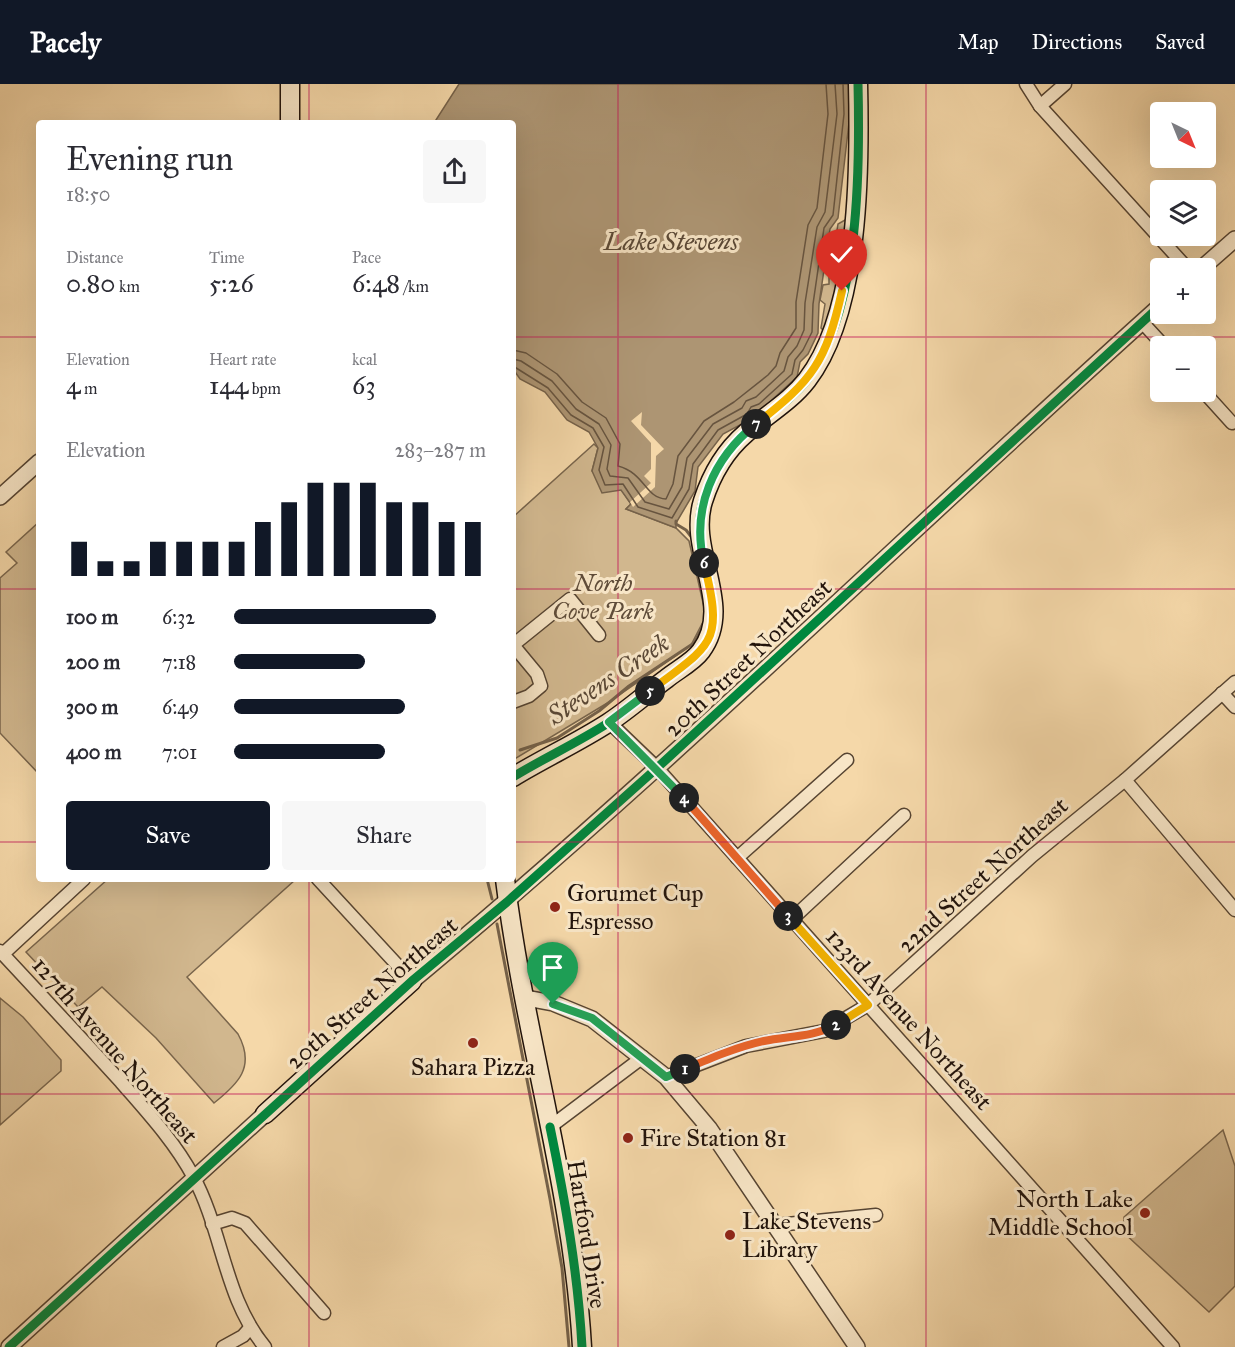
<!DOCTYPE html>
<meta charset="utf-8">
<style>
body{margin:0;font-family:"IM FELL Great Primer",serif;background:#f7f7f7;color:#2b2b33;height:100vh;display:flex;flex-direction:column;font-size:22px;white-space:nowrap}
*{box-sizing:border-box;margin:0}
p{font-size:20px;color:#7c7c81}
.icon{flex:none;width:33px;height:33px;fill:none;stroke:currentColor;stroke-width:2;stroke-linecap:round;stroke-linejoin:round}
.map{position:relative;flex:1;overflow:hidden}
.details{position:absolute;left:36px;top:36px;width:480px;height:762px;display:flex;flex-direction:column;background:#fff;border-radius:6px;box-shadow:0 6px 24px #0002}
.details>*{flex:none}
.needle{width:39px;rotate:137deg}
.controls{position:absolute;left:1150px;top:18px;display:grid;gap:12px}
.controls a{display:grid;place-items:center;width:66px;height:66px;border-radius:6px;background:#fff;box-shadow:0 6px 24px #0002;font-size:30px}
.pin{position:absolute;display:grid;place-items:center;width:51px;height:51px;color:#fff;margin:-62px -26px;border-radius:50% 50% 50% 0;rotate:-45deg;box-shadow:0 0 6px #0007}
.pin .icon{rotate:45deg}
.km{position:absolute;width:30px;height:30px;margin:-15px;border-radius:50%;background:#222;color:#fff;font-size:16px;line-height:30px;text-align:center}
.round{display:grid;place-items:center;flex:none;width:63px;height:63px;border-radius:6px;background:#f7f7f7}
.head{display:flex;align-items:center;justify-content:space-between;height:102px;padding:0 30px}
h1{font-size:33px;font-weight:600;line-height:45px}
.metrics{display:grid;grid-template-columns:repeat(3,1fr);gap:9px;height:102px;padding:6px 30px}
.metrics div{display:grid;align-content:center}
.metrics b{font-size:26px;font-weight:600}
.metrics small{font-size:16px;font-weight:400}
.metrics p{font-size:16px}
.chart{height:168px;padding:12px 30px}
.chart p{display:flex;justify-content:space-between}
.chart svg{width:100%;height:108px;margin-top:6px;stroke:#111827;stroke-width:6}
.primary-button{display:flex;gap:12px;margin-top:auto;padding:12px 30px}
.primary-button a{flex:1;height:69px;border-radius:6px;background:#111827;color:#fff;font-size:24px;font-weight:600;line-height:69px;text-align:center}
.primary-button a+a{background:#f7f7f7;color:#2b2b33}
ul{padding:0 30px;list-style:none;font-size:20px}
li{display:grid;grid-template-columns:96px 72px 1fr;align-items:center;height:45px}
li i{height:15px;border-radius:8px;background:#111827}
header{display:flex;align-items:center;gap:36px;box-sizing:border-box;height:84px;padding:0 30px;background:#111827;color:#fff}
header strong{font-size:28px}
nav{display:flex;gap:33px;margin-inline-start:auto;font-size:21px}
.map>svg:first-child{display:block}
.green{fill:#d1b78e;stroke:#79654c;stroke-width:1.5}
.water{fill:#ad9573;stroke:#756149;stroke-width:1.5}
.pier{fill:#f5d8a9}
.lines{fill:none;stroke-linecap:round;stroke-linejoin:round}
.shore{stroke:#67543f;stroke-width:1.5}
.stream{stroke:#756149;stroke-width:3}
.minor-casing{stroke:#564432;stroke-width:15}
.tertiary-casing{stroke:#564432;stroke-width:18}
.secondary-casing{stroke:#21130b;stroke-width:21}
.minor{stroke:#f8e6c7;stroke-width:12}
.tertiary{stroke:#f8e6c7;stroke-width:15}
.secondary{stroke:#f8e6c7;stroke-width:18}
.cycleway-casing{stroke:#f8e6c7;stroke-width:13}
.cycleway{stroke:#00873e;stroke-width:9}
.split-1-casing{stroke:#fff;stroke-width:12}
.split-2-casing{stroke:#fff;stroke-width:12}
.split-3-casing{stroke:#fff;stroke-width:12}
.split-4-casing{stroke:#fff;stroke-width:12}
.split-5-casing{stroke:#fff;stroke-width:12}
.split-6-casing{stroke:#fff;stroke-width:12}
.split-7-casing{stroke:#fff;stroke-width:12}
.split-8-casing{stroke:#fff;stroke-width:12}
.split-1{stroke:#22a559;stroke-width:8}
.split-2{stroke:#f0652b;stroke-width:8}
.split-3{stroke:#f5b400;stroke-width:8}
.split-4{stroke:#f0652b;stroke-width:8}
.split-5{stroke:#22a559;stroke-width:8}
.split-6{stroke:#f5b400;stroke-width:8}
.split-7{stroke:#22a559;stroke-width:8}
.split-8{stroke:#f5b400;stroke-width:8}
.grid{fill:none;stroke:#c2185b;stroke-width:1.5;stroke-opacity:0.55}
.poi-dot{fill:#8f2418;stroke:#f8e6c7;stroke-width:2}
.labels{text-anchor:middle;stroke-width:6;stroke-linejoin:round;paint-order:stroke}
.park-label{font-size:24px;font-style:italic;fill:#5f4c39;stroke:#f8e6c7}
.street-label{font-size:24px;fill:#21130b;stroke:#f8e6c7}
.poi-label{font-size:24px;fill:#21130b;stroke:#f8e6c7;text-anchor:start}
.water-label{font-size:26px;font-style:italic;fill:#594735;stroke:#f8e6c7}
</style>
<header>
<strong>Pacely</strong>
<nav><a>Map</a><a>Directions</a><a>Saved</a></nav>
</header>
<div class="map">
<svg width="1235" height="1263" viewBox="0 0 1235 1263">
<rect width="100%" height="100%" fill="#f5d8a9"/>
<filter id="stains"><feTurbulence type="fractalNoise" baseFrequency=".00333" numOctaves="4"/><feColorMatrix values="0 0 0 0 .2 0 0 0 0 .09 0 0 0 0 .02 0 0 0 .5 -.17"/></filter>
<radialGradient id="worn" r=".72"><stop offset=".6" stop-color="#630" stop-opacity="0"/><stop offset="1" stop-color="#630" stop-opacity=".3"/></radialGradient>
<g class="green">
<path d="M852 132 828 251 821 244 825 220 820 216 823 201 829 200V179L832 177 827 174 828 168 834 166 838 140Z"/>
<path d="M594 360 598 364 592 387 621 405 631 420 626 425 676 444 689 457 706 532 691 561 609 618 513 676V433Z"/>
<path d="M39 438V690L0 649V494L17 479 6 468Z"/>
<path d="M108 795 295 796 187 893 238 950C256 983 238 1000 214 1019L156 954 102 903 78 923 26 868Z"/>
<path d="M0 914 23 933 61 976V987L0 1041Z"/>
<path d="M1223 1046 1235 1082V1202L1209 1228 1123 1148 1124 1133Z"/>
</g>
<path class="water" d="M459 0H849L850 30 838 134 830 145 819 220 818 249 808 270 800 278 797 293 762 325 755 327 753 334 723 350 698 383 695 407 676 439V444L626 425 631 420 621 406 602 409 592 387 598 364 589 348 567 336 545 308 520 295 513 285V39H434Z"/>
<path class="pier" d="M642 328 641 341 664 365 656 372 655 403 633 423 630 418 651 399 644 392 651 385V359L631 337Z"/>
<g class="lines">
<g class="shore">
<path d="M513 266 526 269 557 290 582 318 606 334 620 360 618 382C645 389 645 414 666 415L673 400 678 372 704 337 734 318 768 291 776 282 780 269 796 244V218L808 141 817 124 828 30 826 0"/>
<path d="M513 275 521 277 552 297 576 325 599 340 611 361 607 385 610 392 628 394 645 418 669 425 682 403 687 374 713 340 742 324 746 317 756 313 784 287 788 273 797 262 804 246 805 219 817 143 825 128 837 30 835 0"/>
<path d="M513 282 548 304 571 331 593 344 604 363 599 386 605 401 623 400 638 423 672 434 689 405 693 380 718 346 747 330 751 323 759 320 792 290 795 276 803 266 812 248 813 220 824 144 833 131 844 30 843 0"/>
</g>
<g class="stream">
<path d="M676 437V440L686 446 693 455"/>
<path d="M520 666 557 654 599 627 629 602 694 559 702 544"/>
<path d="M487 795 492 815"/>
<path d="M497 840 550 1115 562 1184 569 1263"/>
</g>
<defs>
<g id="minor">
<path d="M1026 0 1040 22 1187 184"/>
<path d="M1040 22 1065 0"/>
<path d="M1142 238 1164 262"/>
<path d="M1204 308 1232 339"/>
<path d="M1222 609 1235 623"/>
<path d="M513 618 529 612 541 602 537 590 513 561 570 515 599 551"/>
<path d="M609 638 657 684 1173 1263"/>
<path d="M1125 696 1235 826"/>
<path d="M737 774 847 676"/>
<path d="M318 795 412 897"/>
<path d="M792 835 904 731"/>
<path d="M0 867C41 911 81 954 121 998 147 1028 174 1057 193 1092 223 1147 224 1214 265 1263"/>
<path d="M3 870 84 795"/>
<path d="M666 993 746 962 824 947 868 921 1032 772 1125 696 1235 598"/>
<path d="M550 1043 643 973"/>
<path d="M212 1140 232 1134 245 1139 324 1229"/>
<path d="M777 1141 876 1131"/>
<path d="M223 1263 243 1252 250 1244"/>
</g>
<g id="tertiary">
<path d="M1202 184 1235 155"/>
<path d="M0 413 39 378"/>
<path d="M412 897C671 682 911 445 1161 221"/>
<path d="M526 914 553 919 592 935 666 993 709 1044 857 1263"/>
<path d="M9 1263 265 1030"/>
</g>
<g id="secondary">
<path d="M290 39V0"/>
<path d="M513 693C544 674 577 659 608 639 628 626 647 609 666 595 677 586 693 578 701 567 735 521 687 468 703 417 711 392 725 367 746 349 766 331 790 318 807 296 860 227 860 84 858 0"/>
<path d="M505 795C524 952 573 1105 582 1263"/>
<path d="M265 1030 412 897"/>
</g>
</defs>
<use href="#minor" class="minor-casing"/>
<use href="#tertiary" class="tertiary-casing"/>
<use href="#secondary" class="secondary-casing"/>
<use href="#minor" class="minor"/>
<use href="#tertiary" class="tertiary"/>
<use href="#secondary" class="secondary"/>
<defs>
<g id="cycleway">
<path d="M513 693C544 674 577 659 608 639 628 626 647 609 666 595 677 586 693 578 701 567 735 521 687 468 703 417 711 392 725 367 746 349 766 331 790 318 807 296 860 227 860 84 858 0"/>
<path d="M550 1043C565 1116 578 1189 582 1263"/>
<path d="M9 1263 412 897 507 818 657 684 1161 221"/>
</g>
</defs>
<use href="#cycleway" class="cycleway-casing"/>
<use href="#cycleway" class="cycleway"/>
</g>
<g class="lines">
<defs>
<path id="split-1" d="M553 920 592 934 666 993 685 985"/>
<path id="split-2" d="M685 985C711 974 737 963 764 957 789 952 813 953 836 941"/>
<path id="split-3" d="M788 832 868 921 836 941"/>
<path id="split-4" d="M684 714 788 832"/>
<path id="split-5" d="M650 607 609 638 684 714"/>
<path id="split-6" d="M650 607C713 559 724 560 704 479"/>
<path id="split-7" d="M704 479C691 425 713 374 756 340"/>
<path id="split-8" d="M756 340C813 296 826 278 842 207"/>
</defs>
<use href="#split-1" class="split-1-casing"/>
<use href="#split-2" class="split-2-casing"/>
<use href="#split-3" class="split-3-casing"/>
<use href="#split-4" class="split-4-casing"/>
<use href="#split-5" class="split-5-casing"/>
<use href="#split-6" class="split-6-casing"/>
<use href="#split-7" class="split-7-casing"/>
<use href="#split-8" class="split-8-casing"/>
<use href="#split-1" class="split-1"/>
<use href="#split-2" class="split-2"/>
<use href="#split-3" class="split-3"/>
<use href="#split-4" class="split-4"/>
<use href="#split-5" class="split-5"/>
<use href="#split-6" class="split-6"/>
<use href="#split-7" class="split-7"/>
<use href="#split-8" class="split-8"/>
</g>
<path class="grid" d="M309 0V39M618 0V1263M926 0V1263M0 253H39M513 253H1235M0 505H39M513 505H1235M0 758H39M513 758H1235M309 795V1263M0 1010H1235"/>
<g class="poi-dot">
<circle cx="555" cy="823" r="6"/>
<circle cx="473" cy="959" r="6"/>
<circle cx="628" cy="1054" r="6"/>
<circle cx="1145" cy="1129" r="6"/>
<circle cx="730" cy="1151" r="6"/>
</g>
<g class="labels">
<g class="park-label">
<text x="603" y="507">North<tspan x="603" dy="28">Cove Park</tspan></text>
</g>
<g class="street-label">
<text transform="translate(748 574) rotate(-43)" y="8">20th Street Northeast</text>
<text transform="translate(983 791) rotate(-42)" y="8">22nd Street Northeast</text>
<text transform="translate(372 909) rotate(-41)" y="8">20th Street Northeast</text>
<text transform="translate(909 935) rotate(48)" y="8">123rd Avenue Northeast</text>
<text transform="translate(115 966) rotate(49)" y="8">127th Avenue Northeast</text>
<text transform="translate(587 1150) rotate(81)" y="8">Hartford Drive</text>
</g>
<g class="poi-label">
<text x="567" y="817">Gorumet Cup<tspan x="567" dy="28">Espresso</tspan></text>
<text x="473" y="991" text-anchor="middle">Sahara Pizza</text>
<text x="640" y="1062">Fire Station 81</text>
<text x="1133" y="1123" text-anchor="end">North Lake<tspan x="1133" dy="28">Middle School</tspan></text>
<text x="742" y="1145">Lake Stevens<tspan x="742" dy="28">Library</tspan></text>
</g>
<g class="water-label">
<text x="671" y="166">Lake Stevens</text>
<text transform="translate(608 595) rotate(-34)" y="9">Stevens Creek</text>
</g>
</g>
<rect width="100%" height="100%" filter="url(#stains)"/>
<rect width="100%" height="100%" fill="url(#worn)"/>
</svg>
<div class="controls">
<a><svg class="needle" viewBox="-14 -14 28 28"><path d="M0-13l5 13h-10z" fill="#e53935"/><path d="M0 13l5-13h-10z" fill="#7c7c81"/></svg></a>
<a><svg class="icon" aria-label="layers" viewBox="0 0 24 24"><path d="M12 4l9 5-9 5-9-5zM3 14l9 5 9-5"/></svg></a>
<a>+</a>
<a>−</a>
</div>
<div class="pin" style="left:553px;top:920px;background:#1e9e55"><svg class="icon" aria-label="arrive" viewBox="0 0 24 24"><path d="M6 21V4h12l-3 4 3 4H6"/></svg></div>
<div class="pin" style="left:842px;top:207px;background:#d93025"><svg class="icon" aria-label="check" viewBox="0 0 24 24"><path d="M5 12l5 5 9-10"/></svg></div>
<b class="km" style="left:685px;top:985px">1</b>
<b class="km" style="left:836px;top:941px">2</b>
<b class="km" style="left:788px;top:832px">3</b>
<b class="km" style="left:684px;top:714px">4</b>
<b class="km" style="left:650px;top:607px">5</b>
<b class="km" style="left:704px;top:479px">6</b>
<b class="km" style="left:756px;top:340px">7</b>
<section class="details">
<div class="head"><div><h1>Evening run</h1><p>18:50</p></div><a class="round"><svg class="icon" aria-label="share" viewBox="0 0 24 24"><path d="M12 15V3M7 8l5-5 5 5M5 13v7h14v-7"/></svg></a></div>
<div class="metrics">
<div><p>Distance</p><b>0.80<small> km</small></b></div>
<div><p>Time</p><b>5:26</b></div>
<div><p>Pace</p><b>6:48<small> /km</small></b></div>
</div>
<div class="metrics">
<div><p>Elevation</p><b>4<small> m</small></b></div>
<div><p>Heart rate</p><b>144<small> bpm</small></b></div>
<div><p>kcal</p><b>63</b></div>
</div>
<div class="chart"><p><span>Elevation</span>283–287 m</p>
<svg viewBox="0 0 160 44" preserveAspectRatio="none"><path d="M5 44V30M15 44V38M25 44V38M35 44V30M45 44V30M55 44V30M65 44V30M75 44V22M85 44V14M95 44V6M105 44V6M115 44V6M125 44V14M135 44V14M145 44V22M155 44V22"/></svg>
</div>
<ul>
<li><b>100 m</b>6:32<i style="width:80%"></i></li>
<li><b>200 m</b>7:18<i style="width:52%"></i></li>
<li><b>300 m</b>6:49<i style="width:68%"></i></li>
<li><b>400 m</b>7:01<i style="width:60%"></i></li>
</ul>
<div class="primary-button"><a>Save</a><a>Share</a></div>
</section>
</div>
